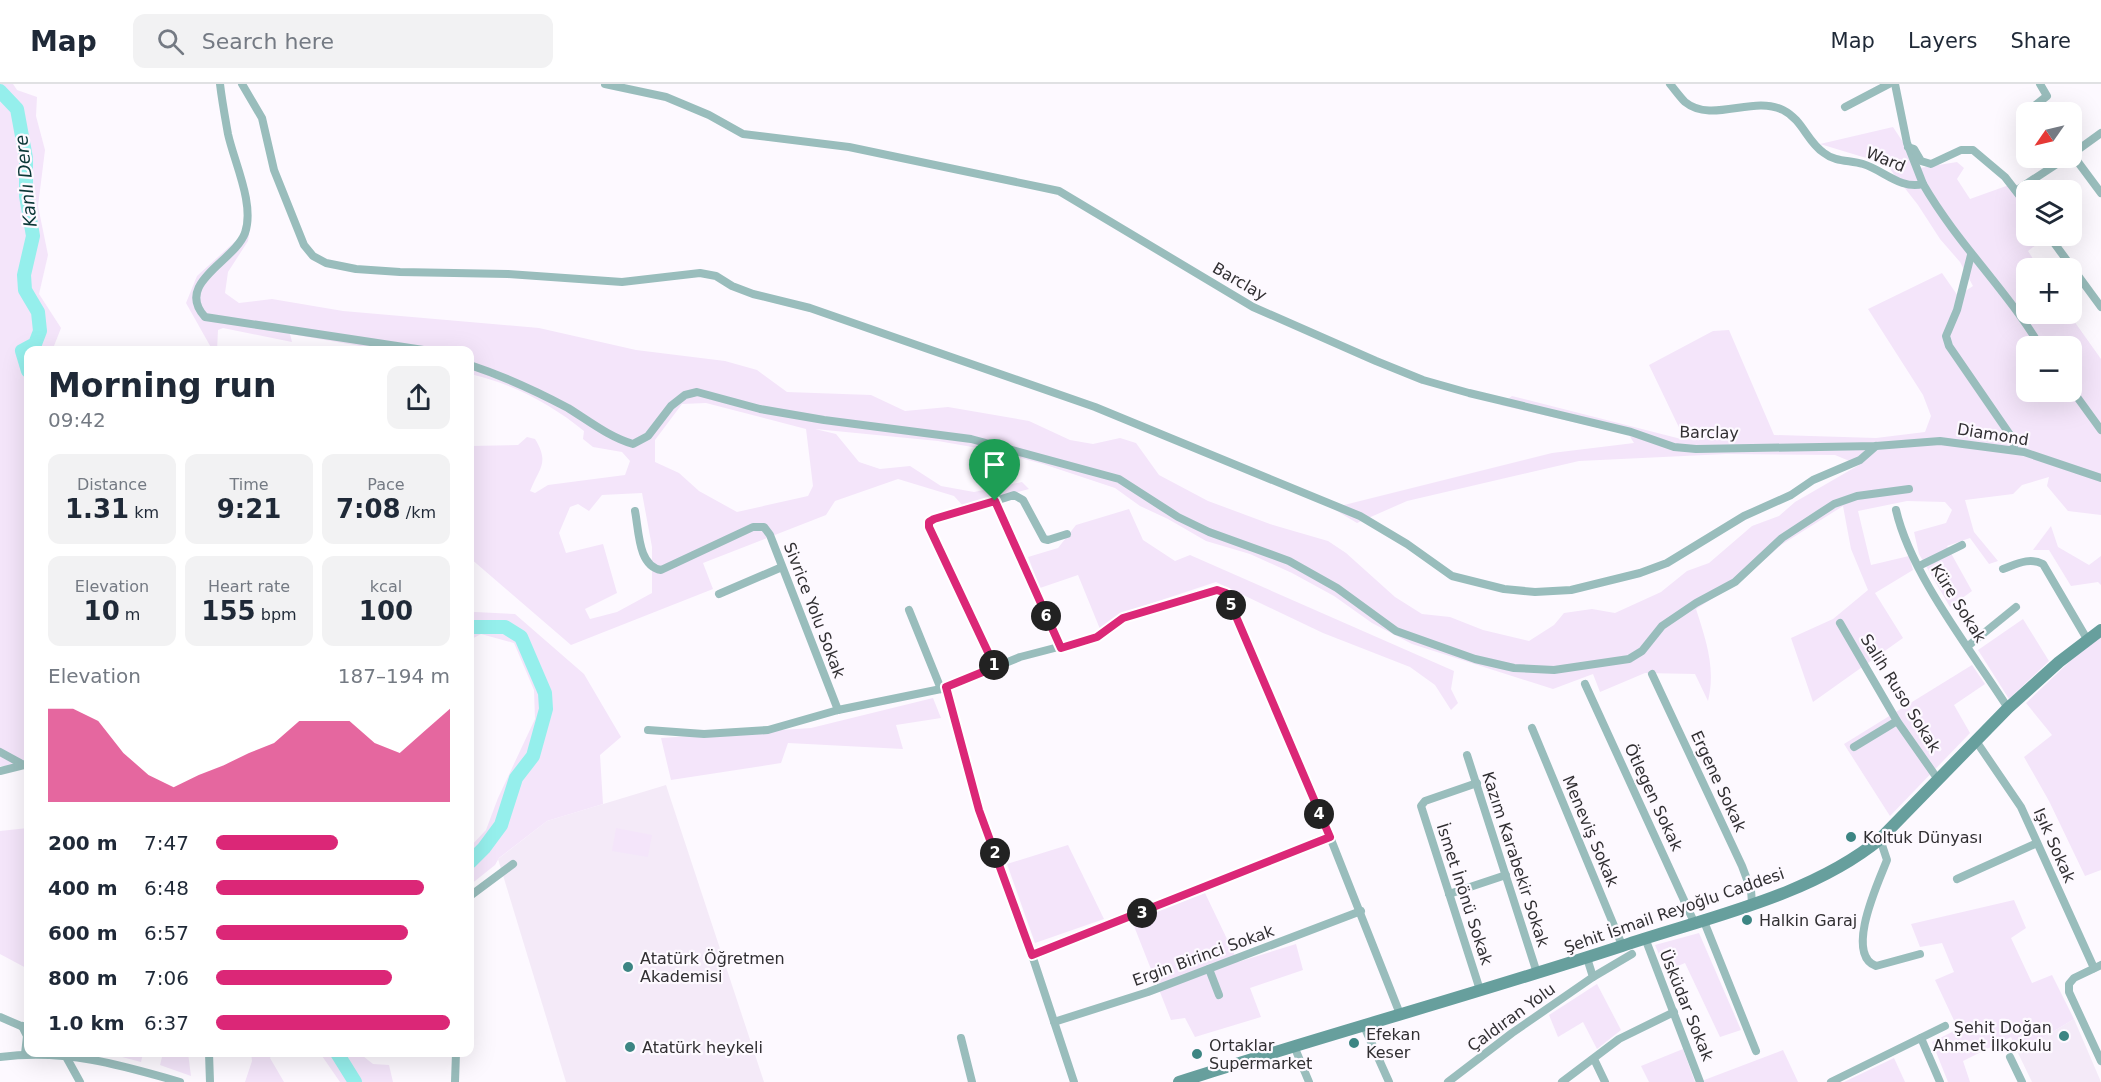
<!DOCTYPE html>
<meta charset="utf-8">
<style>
body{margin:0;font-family:"DejaVu Sans",sans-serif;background:#f2f2f3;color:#1f2937;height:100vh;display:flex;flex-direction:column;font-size:22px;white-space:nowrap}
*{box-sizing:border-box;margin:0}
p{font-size:20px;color:#747a83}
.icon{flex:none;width:33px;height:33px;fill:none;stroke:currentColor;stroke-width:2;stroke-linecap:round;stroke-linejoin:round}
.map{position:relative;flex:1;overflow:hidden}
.panel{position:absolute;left:24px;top:262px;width:450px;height:711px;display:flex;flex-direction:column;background:#fff;border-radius:12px;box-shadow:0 6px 24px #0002}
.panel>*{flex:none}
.needle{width:39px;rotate:236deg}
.controls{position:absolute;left:2016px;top:18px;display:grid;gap:12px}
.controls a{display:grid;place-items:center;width:66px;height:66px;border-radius:12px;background:#fff;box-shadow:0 6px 24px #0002;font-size:30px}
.pin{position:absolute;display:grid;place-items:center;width:51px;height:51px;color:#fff;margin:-62px -26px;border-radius:50% 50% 50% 0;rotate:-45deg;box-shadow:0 0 6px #0007}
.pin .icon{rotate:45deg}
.km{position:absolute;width:30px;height:30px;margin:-15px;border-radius:50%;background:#222;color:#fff;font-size:16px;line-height:30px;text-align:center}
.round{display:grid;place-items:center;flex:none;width:63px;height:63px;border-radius:12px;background:#f2f2f3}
.summary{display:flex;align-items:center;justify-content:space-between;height:102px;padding:0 24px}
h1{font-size:33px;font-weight:800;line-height:45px}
.figures{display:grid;grid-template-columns:repeat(3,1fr);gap:9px;height:102px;padding:6px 24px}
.figures div{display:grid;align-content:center;border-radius:12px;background:#f2f2f3;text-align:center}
.figures b{font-size:26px;font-weight:800}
.figures small{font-size:16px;font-weight:400}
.figures p{font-size:16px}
.chart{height:168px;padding:12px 24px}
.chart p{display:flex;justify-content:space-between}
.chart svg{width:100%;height:108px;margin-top:6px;fill:#db2777;opacity:.7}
ul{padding:0 24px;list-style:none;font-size:20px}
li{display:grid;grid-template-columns:96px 72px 1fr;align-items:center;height:45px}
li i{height:15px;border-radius:8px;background:#db2777}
header{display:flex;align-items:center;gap:36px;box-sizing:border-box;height:84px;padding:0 30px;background:#fff;border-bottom:2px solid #e0e1e3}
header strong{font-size:28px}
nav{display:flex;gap:33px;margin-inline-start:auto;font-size:21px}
.search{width:420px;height:54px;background:#f2f2f3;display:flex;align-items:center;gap:15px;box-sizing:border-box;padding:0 21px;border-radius:12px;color:#747a83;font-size:22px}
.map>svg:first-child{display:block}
.built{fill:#f4eaf8}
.green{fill:#f4e5fa;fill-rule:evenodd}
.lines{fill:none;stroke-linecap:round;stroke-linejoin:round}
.river{stroke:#95efec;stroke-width:14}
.street{stroke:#99bdbc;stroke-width:8}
.secondary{stroke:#679f9d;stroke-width:12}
.route-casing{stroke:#fff;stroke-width:12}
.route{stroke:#db2777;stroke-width:8}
.poi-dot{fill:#3c8583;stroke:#fdf9ff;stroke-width:2}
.labels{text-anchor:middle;stroke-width:4.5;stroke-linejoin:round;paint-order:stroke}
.street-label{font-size:16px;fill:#312f32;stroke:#fdf9ff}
.poi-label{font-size:16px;fill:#312f32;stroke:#fdf9ff;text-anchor:start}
.water-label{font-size:18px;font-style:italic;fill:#0b3737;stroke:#fdf9ff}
</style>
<header>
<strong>Map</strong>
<div class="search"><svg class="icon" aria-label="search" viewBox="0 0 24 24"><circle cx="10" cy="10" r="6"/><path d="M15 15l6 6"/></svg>Search here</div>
<nav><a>Map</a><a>Layers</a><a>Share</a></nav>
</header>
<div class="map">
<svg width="2101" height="998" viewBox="0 0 2101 998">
<rect width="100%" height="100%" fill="#fdf9ff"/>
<g class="built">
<path d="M666 701 764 998H566L498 775 547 737Z"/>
<path d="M2074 935 2101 998H2032L2018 969Z"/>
</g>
<g class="green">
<path d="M0 0H13L17 6 37 13 36 32 45 66 38 122 48 171 39 210 61 244 52 267H28V682H0Z"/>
<path d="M1893 43 1920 84 1957 78 1964 84 1957 95 1970 115 2009 101 2026 126V152L2046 153 2028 167 2039 184H2026V230H2069L2101 275V431L2068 427 2047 402 2049 393 2022 401 2013 410 1965 416 1974 448 1998 477 1989 480 1970 454 1947 462 1972 507 1950 523 1919 470 1914 448 1946 439 1952 426 1945 418 1907 417 1858 427 1871 481 1909 472 1913 486 1875 509 1903 554 1813 618 1791 554 1833 535 1868 506 1851 465 1843 422 1781 461 1744 494 1696 525C1706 556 1716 585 1708 617L1695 590 1645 589 1600 608 1593 590 1553 605 1412 560 1372 539 1334 512 1292 489 1250 470 1206 457 1168 435 1140 422 1115 404 1043 380 995 367 938 357 815 345 836 350 859 378 880 385 910 382 941 402 974 408 1022 398 1029 405 964 423 954 412 898 395 835 417 826 431 703 479 713 505 571 561 470 474V362L518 361 527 353 535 355C550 379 539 384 530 407L535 409 548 401 625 391 630 377 622 368 593 363 583 355 584 347C551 320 511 299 470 290V267H390L290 250 292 258 223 244 218 246 217 267H213L186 219 197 192 250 144 248 157 228 188 225 209 239 219 272 215 343 227 539 244 636 266 725 277 757 286 787 308 871 311 905 327 948 323 1029 337 1070 356 1093 360 1120 354 1136 359 1159 391 1208 417 1273 441 1328 457 1346 469 1395 513 1422 530 1450 533 1483 546 1529 557 1554 541 1564 529 1592 525 1615 529 1661 508 1687 487 1709 479 1752 442 1779 432 1795 418 1859 381 1835 371 1726 370 1579 377 1407 417 1357 439 1332 424 1552 369 1634 359 1629 351 1500 321 1512 312 1685 356 1649 281 1713 247 1729 246 1774 351 1876 354 1925 348 1931 332 1923 311 1868 225 1942 189 1958 212 1973 202 1960 178 1940 155 1918 121 1886 80 1820 60ZM2026 262H2072V308H2026ZM706 319 806 345 813 402 808 412 737 428 699 407 679 389 655 378V356L682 320ZM642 409 652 463V509L617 528 590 535 585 525 617 509 603 460 566 469 559 449 570 423 578 420 589 427 602 411Z"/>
<path d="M1129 425 1143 456 1175 477 1190 471 1454 587 1451 605 1458 619 1451 626 1435 601 1410 583 1323 549 1216 498 1119 530 1100 545 1078 491 1040 504 1028 473 1058 464 1076 441Z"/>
<path d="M2051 442 2058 463 2089 481 2101 472V501L2098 498 2071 502 2049 466H2033Z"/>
<path d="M475 528 515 530 584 590 621 653 600 671 603 720 547 737 499 774 495 781 470 801V763L486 746 498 714 535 635 534 606 514 559 481 550 470 556V529Z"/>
<path d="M2023 535 2049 577 2009 615 1978 566Z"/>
<path d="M2101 553V786L2085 792 2049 717 2024 673 2052 651 2026 619 2085 563Z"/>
<path d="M1972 581 1985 600 1954 621 1970 649 1890 732 1844 660Z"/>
<path d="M933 614 941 634 896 641 903 665 788 659 781 679 671 696 661 654 811 644Z"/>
<path d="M28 744V822L26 828 28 835V885L0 870V747Z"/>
<path d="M616 744 652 751 648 773 612 767Z"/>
<path d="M1068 761 1104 835 1035 859 1007 780Z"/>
<path d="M1205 809 1238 878 1296 860 1303 886 1250 904 1261 933 1195 953 1185 934 1171 936 1132 837Z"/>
<path d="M2014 816 2026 844 2011 854 2032 899 2052 891 2074 935 2018 969 2011 953 1963 977 1970 998H1948L1932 958 1958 945 1935 896 1954 888 1942 859 1920 863 1911 840Z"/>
<path d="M1699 849 1741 946 1720 953 1685 879 1666 887 1655 861Z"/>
<path d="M1597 900 1621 946 1597 965 1583 938 1558 953 1549 931Z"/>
<path d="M1683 965 1695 998H1649L1641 982Z"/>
<path d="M1783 966 1798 998H1699Z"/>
<path d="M107 969H143L141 978Z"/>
<path d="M163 969H188L191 992 160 981Z"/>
<path d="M251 969H273L270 974 284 998H245L252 977Z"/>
<path d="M320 969H359L373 980 389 981 393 998H340Z"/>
<path d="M1894 974 1905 998H1844Z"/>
</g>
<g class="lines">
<g class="river">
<path d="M0 7 17 25 26 74V112L33 152 24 191 25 206 38 228 40 247 35 260 22 267 28 287"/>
<path d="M470 543H505L521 553 545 609 546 625 533 672 516 694 501 741 484 764 470 778"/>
<path d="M337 969 355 998"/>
</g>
<g class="street">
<path d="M220 0C222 17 225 33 228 50 234 78 255 120 245 149 234 178 174 199 205 233L430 267"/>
<path d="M242 0 262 34 274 86 304 161 313 172 326 179 356 185 400 188 508 190 622 198 700 189 716 192 732 202 753 210 810 224 1095 323 1360 432 1407 460 1452 492 1504 505 1535 508 1571 506 1640 489 1667 479 1744 432 1791 411 1813 396 1860 376 1876 362"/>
<path d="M605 0 666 13 709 31 743 50 849 63 1059 107 1253 223 1376 277 1423 296 1469 309 1631 348 1674 363 1696 365 1876 362 1940 357 2024 368 2101 394"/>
<path d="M1670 0C1675 6 1680 13 1685 18 1712 40 1753 11 1783 26 1803 36 1807 58 1824 69 1835 78 1850 76 1863 80 1883 86 1901 106 1923 100 1957 159 2006 205 2040 262"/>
<path d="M1895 0 1907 59 1923 100"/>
<path d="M1845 23 1889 0"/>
<path d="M2024 30 2047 12 2040 0"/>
<path d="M1908 63 1914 65 1921 77 1931 80 1961 66H1973L2005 93 2026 120"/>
<path d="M2072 70 2101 109"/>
<path d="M2072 70 2101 49"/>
<path d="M2017 106 2066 74"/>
<path d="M2049 152 2101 223"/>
<path d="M1971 171 1957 226 1946 252 1949 262 2015 358 2013 365"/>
<path d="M470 281C503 292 536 307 568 324 589 337 609 353 633 360L648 352 671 322 685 311 697 308 760 325 824 336 971 355 1119 395 1178 433 1209 448 1289 477 1337 504 1396 547 1475 575 1514 584 1554 586 1629 575 1642 567 1662 542 1696 519 1735 498 1782 454 1834 420 1857 412 1909 405"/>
<path d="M2072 306 2101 346"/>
<path d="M995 417 1061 564"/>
<path d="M1896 426C1911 491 1971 566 2008 624"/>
<path d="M635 427C639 447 638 482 661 486L753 443H764L770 451 838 626"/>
<path d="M1919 482 1962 461"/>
<path d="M2003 485C2017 480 2029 473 2043 480L2087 555"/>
<path d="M719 510 782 483"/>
<path d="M909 526 941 605"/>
<path d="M1840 539 1897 637 1937 694"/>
<path d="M1968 562 2016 523"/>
<path d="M995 583 929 443V438L1014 411 1023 416 1044 455 1048 456 1067 450"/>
<path d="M1652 590 1742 782 1751 806 1752 819"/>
<path d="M1585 600 1694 838"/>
<path d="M946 603 979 726 1032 871 1074 998"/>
<path d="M1532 644 1622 861"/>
<path d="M648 646 704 650 768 646 838 626 941 605 1020 573 1097 553 1123 534 1222 506 1226 509 1330 753 1400 930"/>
<path d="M1976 657 2021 723 2094 884"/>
<path d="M1854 663 1897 637"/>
<path d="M0 668 22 680"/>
<path d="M1467 671 1537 889"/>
<path d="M0 687 28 680"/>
<path d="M1477 699 1425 717 1421 722 1480 906"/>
<path d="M1880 755 1887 776C1879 797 1844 870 1876 882L1920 870"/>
<path d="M1957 795 2037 759"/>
<path d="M1449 810 1506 791"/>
<path d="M470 812 513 780"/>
<path d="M1703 835 1756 967"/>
<path d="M1645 854 1700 998"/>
<path d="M1032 871 1330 753"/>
<path d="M2101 881 2074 894 2069 900V908L2101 977"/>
<path d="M1209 885 1219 911"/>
<path d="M1593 893 1632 870"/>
<path d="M0 933 28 945"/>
<path d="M1054 938 1148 908 1361 827"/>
<path d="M1363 940 1389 998"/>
<path d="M22 942 27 952 25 970"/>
<path d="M961 954 972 998"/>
<path d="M1921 954 1940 998"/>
<path d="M1294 962 1309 998"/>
<path d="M64 969 80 998"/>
<path d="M209 969 210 998"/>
<path d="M0 973C66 965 118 980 180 998"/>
<path d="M2010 973 2022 998"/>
<path d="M1594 975 1605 998"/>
<path d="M455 998 456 969"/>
<path d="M1448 998 1512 949 1593 893 1587 874"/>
<path d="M1562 998 1619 955 1674 928"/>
<path d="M1831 998 1945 942"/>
</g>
<path class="secondary" d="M1179 998C1326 951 1475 910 1622 862 1705 834 1811 812 1880 755L2008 624 2059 578 2101 546"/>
</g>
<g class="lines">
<defs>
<path id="route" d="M995 417 1061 564 1097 553 1123 534 1217 506 1226 509 1330 753 1032 871 979 726 946 603 995 583 929 443V438L934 435Z"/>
</defs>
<use href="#route" class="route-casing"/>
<use href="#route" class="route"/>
</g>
<g class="poi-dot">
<circle cx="1851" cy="753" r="6"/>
<circle cx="1747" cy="836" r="6"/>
<circle cx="628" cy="883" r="6"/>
<circle cx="2064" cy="952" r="6"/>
<circle cx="1354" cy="959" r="6"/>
<circle cx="630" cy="963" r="6"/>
<circle cx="1197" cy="970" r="6"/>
</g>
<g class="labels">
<g class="street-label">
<text transform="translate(1886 75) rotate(22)" y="6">Ward</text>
<text transform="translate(1240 197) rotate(30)" y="6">Barclay</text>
<text transform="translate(1709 348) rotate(1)" y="6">Barclay</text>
<text transform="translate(1993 350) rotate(9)" y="6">Diamond</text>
<text transform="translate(1959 519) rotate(58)" y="6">Küre Sokak</text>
<text transform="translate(815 526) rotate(69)" y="6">Sivrice Yolu Sokak</text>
<text transform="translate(1901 609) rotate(58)" y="6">Salih Ruso Sokak</text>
<text transform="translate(1719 697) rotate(65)" y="6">Ergene Sokak</text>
<text transform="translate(1654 713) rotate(65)" y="6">Ötlegen Sokak</text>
<text transform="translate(1591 747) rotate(67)" y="6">Meneviş Sokak</text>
<text transform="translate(2055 761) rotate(66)" y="6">Işık Sokak</text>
<text transform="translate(1516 775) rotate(72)" y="6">Kazım Karabekir Sokak</text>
<text transform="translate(1465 810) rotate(72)" y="6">İsmet İnönü Sokak</text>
<text transform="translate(1674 826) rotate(-19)" y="6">Şehit İsmail Reyoğlu Caddesi</text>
<text transform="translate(1203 871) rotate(-20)" y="6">Ergin Birinci Sokak</text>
<text transform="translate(1687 921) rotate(68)" y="6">Üsküdar Sokak</text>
<text transform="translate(1511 933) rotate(-36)" y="6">Çaldıran Yolu</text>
</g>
<g class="poi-label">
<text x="1863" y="759">Koltuk Dünyası</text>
<text x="1759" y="842">Halkin Garaj</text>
<text x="640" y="880">Atatürk Öğretmen<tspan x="640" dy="18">Akademisi</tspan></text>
<text x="2052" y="949" text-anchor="end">Şehit Doğan<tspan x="2052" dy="18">Ahmet İlkokulu</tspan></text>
<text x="1366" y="956">Efekan<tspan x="1366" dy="18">Keser</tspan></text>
<text x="1209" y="967">Ortaklar<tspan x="1209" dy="18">Supermarket</tspan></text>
<text x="642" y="969">Atatürk heykeli</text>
</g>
<g class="water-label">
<text transform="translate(26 97) rotate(-96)" y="6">Kanlı Dere</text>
</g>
</g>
</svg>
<div class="controls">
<a><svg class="needle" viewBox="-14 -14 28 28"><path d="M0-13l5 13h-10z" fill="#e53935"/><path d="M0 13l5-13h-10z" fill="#747a83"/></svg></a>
<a><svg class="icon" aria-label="layers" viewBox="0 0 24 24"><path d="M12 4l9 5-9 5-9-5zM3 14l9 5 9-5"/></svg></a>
<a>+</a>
<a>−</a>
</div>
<div class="pin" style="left:995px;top:417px;background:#1e9e55"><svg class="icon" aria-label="arrive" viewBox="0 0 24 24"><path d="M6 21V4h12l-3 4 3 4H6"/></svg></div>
<b class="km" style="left:994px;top:581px">1</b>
<b class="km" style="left:995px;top:769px">2</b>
<b class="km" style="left:1142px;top:829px">3</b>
<b class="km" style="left:1319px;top:730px">4</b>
<b class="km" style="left:1231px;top:521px">5</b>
<b class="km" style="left:1046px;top:532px">6</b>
<section class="panel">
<div class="summary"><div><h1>Morning run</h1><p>09:42</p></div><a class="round"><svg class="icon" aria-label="share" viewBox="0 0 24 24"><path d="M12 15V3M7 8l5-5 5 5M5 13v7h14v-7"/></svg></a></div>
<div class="figures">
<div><p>Distance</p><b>1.31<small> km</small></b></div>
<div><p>Time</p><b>9:21</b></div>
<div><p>Pace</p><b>7:08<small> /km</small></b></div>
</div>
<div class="figures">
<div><p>Elevation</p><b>10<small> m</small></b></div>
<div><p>Heart rate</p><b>155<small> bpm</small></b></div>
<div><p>kcal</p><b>100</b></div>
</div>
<div class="chart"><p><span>Elevation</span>187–194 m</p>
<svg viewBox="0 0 160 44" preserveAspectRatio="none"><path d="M0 44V6L10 6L20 11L30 24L40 33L50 38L60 33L70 29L80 24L90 20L100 11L110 11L120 11L130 20L140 24L150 15L160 6V44z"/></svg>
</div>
<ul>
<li><b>200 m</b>7:47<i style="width:52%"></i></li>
<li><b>400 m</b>6:48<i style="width:89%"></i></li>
<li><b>600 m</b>6:57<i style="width:82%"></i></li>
<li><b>800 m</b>7:06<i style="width:75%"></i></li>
<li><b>1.0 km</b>6:37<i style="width:100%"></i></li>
</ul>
</section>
</div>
